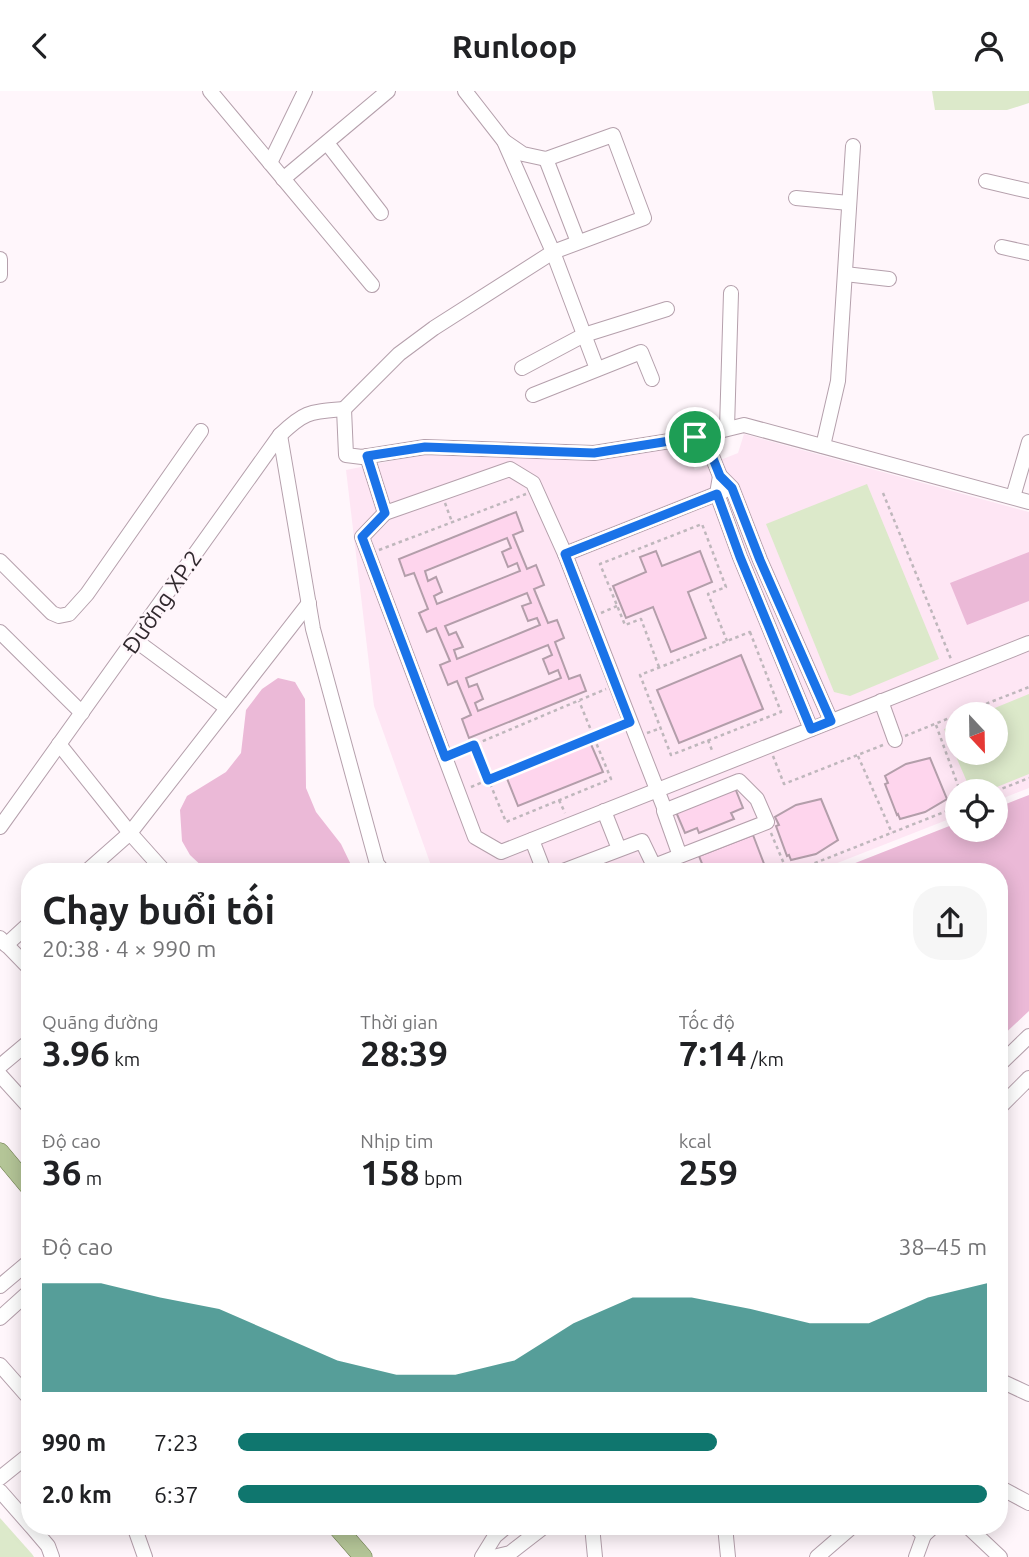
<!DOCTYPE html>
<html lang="vi">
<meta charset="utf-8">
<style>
body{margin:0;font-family:Ubuntu,sans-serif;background:#f6f6f6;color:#202124;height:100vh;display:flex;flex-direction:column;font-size:26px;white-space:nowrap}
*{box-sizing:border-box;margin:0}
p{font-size:23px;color:#757577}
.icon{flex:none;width:38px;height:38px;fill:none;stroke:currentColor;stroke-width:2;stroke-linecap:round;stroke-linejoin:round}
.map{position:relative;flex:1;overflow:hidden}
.details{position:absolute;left:21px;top:772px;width:987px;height:672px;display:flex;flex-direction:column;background:#fff;border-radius:28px;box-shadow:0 4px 18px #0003}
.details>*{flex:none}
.needle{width:46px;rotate:158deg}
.fabs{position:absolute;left:945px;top:611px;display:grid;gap:14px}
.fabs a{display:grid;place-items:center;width:63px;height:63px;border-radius:50%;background:#fff;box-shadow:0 4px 18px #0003;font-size:35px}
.pin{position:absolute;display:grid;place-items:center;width:60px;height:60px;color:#fff;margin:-30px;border:4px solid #fff;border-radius:50%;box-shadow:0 2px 7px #0007}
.round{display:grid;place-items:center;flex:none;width:74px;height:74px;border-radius:28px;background:#f6f6f6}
.head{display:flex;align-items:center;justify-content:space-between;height:119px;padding:0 21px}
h1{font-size:38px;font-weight:700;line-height:52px}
.figures{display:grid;grid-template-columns:repeat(3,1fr);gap:10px;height:119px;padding:7px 21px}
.figures div{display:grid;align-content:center}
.figures b{font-size:35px;font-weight:700}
.figures small{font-size:19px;font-weight:400}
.figures p{font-size:19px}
.chart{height:196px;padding:14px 21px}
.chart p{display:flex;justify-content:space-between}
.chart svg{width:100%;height:126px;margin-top:7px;fill:#0f766e;opacity:.7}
ul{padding:0 21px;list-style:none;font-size:23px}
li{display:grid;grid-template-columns:112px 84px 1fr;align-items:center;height:52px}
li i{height:18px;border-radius:9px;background:#0f766e}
header{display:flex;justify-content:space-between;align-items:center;height:91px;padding:0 21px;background:#fff;font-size:32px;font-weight:700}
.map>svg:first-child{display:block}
.built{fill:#fee6f4;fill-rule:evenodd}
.green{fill:#dce9ca}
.water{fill:#ebb9d7}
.building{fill:#fed5ed;stroke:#b39eaa;stroke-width:2;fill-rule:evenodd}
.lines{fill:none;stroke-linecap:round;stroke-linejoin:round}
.minor-casing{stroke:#b5a0ac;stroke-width:16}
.major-casing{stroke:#667645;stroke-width:19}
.path{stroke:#bfb7bc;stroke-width:2.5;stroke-dasharray:3.5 3.5;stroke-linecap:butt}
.minor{stroke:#fff;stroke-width:14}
.major{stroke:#b4c597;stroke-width:18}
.route-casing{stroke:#fff;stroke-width:14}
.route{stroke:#1a73e8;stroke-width:9}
.labels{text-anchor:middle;stroke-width:5;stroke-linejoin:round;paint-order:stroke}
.street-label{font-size:23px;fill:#31292e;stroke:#fff6fb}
</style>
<header><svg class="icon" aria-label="back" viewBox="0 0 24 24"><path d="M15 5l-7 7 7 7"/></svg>Runloop<svg class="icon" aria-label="person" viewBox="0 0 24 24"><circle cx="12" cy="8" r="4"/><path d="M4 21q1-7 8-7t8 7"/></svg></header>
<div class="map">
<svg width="1029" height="1466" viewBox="0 0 1029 1466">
<rect width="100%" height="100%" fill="#fff6fb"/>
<path class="built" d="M744 343 1029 421V697L996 710V700H957V725L817 780H433L374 615 346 379 425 363 684 353 695 379 738 362ZM957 623H996V662H957Z"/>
<g class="green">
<path d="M932 0H1029V12L1007 19H935Z"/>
<path d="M867 393 939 568 850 605 834 601 766 433Z"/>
<path d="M1029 603V683L987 700H971L944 638 957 633V662H996V623H980Z"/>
<path d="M0 1427 32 1463 34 1466H0Z"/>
</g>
<g class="water">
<path d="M1029 461V510L967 534 950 492Z"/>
<path d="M278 587 295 591 305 608 306 697 316 721 341 753 354 780H207L190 764 182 750 180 719 187 705 226 681 241 662 246 619 262 598Z"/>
<path d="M1029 704V920L999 948V780H835L957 732V738H996V717Z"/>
</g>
<g class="building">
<path d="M516 421 523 440 513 444 527 478 536 474 544 494 534 498 548 532 557 529 564 547 555 551 569 588 580 584 586 600 469 647 462 628 471 624 457 590 448 594 440 574 450 570 436 537 427 541 419 522 428 518 414 482 405 485 399 468ZM507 447 511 457 502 461 508 476 517 472 520 480 437 513 434 505 442 501 436 486 428 490 425 480ZM527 502 531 512 522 515 528 530 537 527 540 534 457 568 454 559 463 556 456 541 449 544 445 535ZM548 554 552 564 543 568 549 583 558 579 561 587 478 620 475 612 483 608 477 593 469 596 466 587Z"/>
<path d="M656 460 662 475 700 460 712 491 688 501 706 547 671 561 653 516 626 527 613 495 646 481 640 466Z"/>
<path d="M741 564 763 618 679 652 657 599Z"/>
<path d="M590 651 603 681 518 715 506 685Z"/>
<path d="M930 667 947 708 925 721 900 728 898 723 897 724 885 693 888 692 885 685 906 673Z"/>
<path d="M735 697 743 717 731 722 734 728 699 742 697 737 685 742 676 721Z"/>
<path d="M821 708 838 749 816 763 791 769 789 764 787 765 776 735 779 734 775 726 796 714Z"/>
<path d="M753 744 766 778 761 780H705L699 765Z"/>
</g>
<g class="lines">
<defs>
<g id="minor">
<path d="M210 0 372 194"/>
<path d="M465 0 504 50 553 161 597 278"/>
<path d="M327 52 381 122"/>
<path d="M546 68 578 151"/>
<path d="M270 72 305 0"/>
<path d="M283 88 388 0"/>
<path d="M986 90 1029 100"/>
<path d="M796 107 849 112"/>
<path d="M1002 156 1029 162"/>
<path d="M0 168V184"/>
<path d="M845 183 889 188"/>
<path d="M522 277 584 244 667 218"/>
<path d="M533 304 641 261 652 288"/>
<path d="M344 318 346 364 362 366 425 356 594 362 695 346 744 334 1029 411"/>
<path d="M344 318 399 263 434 237 553 161 644 127 613 44 546 68 523 63 504 50"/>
<path d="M727 337 731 202"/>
<path d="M280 344 313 538 377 773 383 780"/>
<path d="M695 346 710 360 720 385 732 397 760 469 831 630"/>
<path d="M823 355 838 290 853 55"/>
<path d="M367 365 385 422"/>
<path d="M720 385 717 403 740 466 811 638"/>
<path d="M1013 406 1029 351"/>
<path d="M565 463 724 400"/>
<path d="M0 470 52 522 59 525 69 523 87 503 201 340"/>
<path d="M0 541 82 622"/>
<path d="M135 549 227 617"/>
<path d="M881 610 895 649"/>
<path d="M59 653 130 742 164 780"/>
<path d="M665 719 565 463 533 392 510 378 385 422 362 446 475 746 501 761C677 691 853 621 1029 552"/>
<path d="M604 720 619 758"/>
<path d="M0 736 280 344C305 320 310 321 344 318"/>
<path d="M532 749 544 780"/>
<path d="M87 780 130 742 309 512"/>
<path d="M563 780 642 750 654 775 767 731 757 708 739 690 664 720 680 765"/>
<path d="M0 847 30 878"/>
<path d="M6 854 30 832"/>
<path d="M999 974 1029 945"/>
<path d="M0 975 30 950"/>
<path d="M0 984 30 1017"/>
<path d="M999 1017 1029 987"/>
<path d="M0 1195 30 1170"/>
<path d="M0 1227 30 1200"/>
<path d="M0 1274 30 1308"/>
<path d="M999 1289 1029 1303"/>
<path d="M0 1387 30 1363"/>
<path d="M999 1396 1029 1412"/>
<path d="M0 1400 30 1434"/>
<path d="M31 1435 48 1455 52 1466"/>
<path d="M134 1435 145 1466"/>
<path d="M592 1435 595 1466"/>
<path d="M725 1435 728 1466"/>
<path d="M914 1435 924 1444 934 1435"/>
<path d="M967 1435 1000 1466"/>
<path d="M482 1466 495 1445 507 1435"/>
<path d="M493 1466 510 1462 545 1435"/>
<path d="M817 1466 853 1435"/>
<path d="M916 1466 924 1444"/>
</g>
<g id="major">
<path d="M0 1061 30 1097"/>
<path d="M336 1435 363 1466"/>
</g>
</defs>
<use href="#minor" class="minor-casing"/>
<use href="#major" class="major-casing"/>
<g class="path">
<path d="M883 402 951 568"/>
<path d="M445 412 452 431"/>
<path d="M379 459 526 403"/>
<path d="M601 522 617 515"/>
<path d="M750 541 781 621 671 664 640 584Z"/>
<path d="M659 576 641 528 625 534 600 473 702 433 726 496 708 503 727 550"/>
<path d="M960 623 1029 596"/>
<path d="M936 634 960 700"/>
<path d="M647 642 661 637"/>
<path d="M905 645 957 624"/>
<path d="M708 649 713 662"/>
<path d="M474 654 506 731 611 688 579 610"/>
<path d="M457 661 606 598"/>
<path d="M773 665 784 693 883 654"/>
<path d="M858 665 892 742"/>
<path d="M471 696 620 634"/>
<path d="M996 700 1029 687"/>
<path d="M559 709 565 722"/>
<path d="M771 742 787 780"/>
<path d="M795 780 957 716"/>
</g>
<use href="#minor" class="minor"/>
<use href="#major" class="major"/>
</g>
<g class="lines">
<defs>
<path id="route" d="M695 346 710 360 720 385 732 397 760 469 831 630 811 638 740 466 717 403 565 463 630 631 488 689 474 654 445 666 362 446 385 422 367 365 425 356 594 362Z"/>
</defs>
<use href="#route" class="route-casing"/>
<use href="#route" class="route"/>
</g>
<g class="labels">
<g class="street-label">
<text transform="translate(162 511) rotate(-55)" y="8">Đường XP.2</text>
</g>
</g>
</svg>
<div class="fabs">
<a><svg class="needle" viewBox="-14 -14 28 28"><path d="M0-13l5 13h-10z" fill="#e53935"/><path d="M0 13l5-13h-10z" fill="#757577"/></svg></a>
<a><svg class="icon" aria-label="locate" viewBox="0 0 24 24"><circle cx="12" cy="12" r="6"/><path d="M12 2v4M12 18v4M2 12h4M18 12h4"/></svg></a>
</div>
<div class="pin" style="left:695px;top:346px;background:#1e9e55"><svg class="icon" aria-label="arrive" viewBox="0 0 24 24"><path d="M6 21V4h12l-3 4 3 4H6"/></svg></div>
<section class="details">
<div class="head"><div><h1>Chạy buổi tối</h1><p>20:38 · 4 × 990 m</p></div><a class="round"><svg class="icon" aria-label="share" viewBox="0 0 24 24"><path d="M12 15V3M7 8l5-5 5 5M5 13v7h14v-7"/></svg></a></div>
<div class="figures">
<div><p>Quãng đường</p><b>3.96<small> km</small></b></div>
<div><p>Thời gian</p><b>28:39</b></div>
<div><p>Tốc độ</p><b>7:14<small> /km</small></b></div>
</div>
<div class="figures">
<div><p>Độ cao</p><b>36<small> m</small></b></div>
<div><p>Nhịp tim</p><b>158<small> bpm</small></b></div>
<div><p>kcal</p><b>259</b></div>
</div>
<div class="chart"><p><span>Độ cao</span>38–45 m</p>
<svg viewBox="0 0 160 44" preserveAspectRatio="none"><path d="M0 44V6L10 6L20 11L30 15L40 24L50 33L60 38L70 38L80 33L90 20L100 11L110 11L120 15L130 20L140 20L150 11L160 6V44z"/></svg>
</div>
<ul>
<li><b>990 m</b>7:23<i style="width:64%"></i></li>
<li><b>2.0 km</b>6:37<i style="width:100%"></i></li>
</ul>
</section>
</div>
